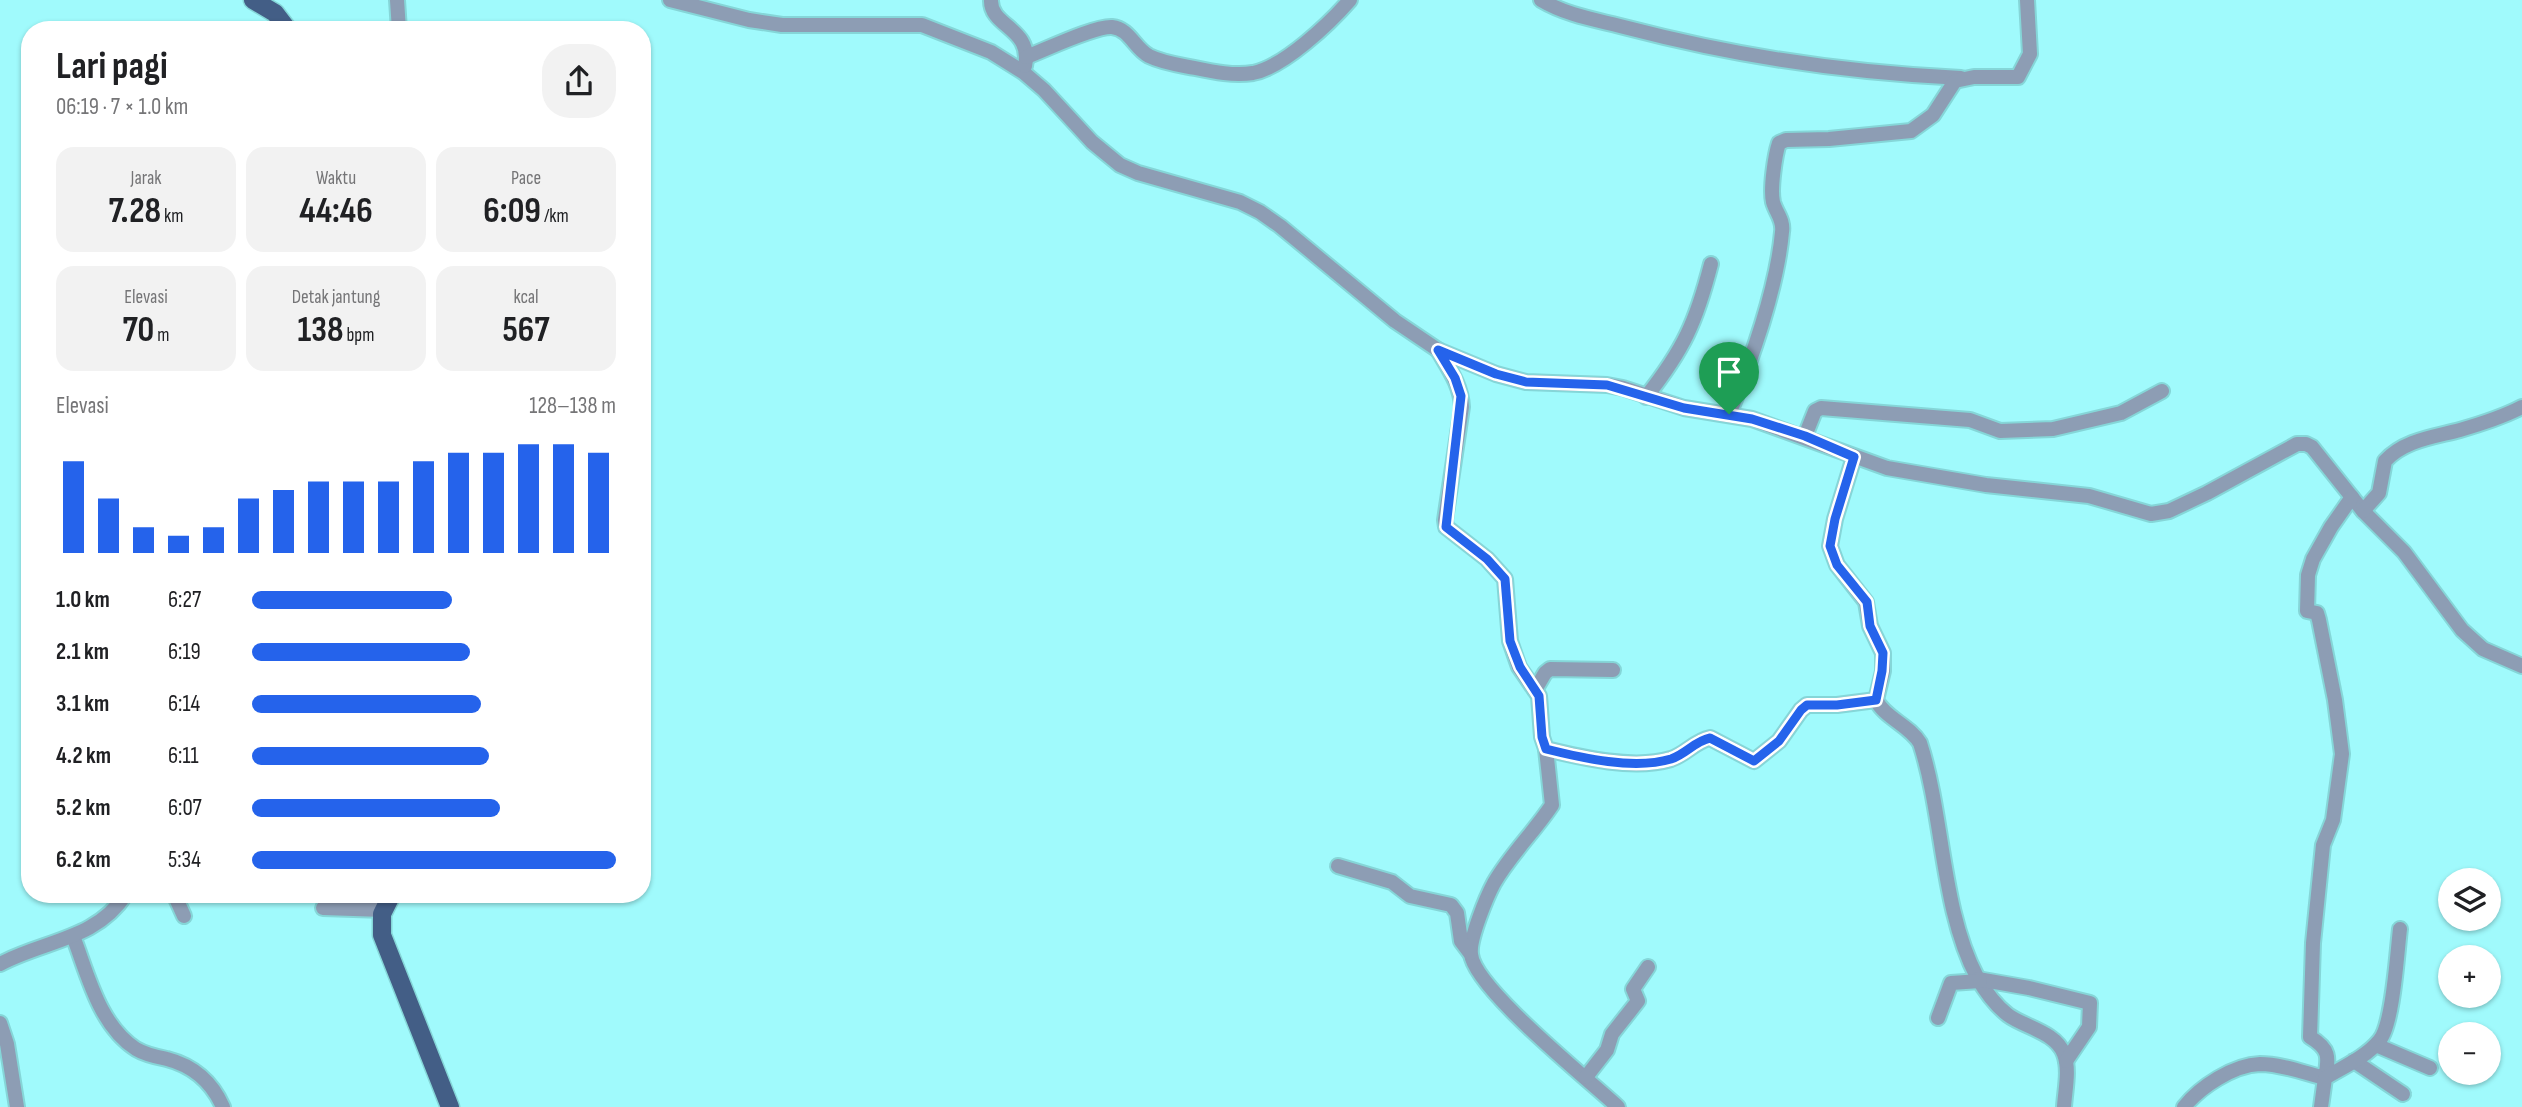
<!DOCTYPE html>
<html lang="id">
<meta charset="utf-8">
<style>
body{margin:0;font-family:"Sofia Sans Condensed",sans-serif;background:#f2f2f2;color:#202124;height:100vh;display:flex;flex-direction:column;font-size:26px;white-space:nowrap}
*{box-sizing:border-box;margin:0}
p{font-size:23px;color:#757577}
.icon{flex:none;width:38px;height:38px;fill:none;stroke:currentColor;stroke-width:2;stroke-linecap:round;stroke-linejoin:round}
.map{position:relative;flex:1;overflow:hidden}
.side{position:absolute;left:21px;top:21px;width:630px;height:882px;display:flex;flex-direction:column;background:#fff;border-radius:28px;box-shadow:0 2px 5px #0004}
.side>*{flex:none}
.fabs{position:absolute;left:2438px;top:868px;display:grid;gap:14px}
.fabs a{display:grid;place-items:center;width:63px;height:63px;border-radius:50%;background:#fff;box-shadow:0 2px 5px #0004;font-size:35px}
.pin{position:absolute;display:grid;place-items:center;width:60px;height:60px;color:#fff;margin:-72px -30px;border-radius:50% 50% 50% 0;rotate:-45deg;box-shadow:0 0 7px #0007}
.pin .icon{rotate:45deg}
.round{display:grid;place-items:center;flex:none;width:74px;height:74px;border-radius:28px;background:#f2f2f2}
.summary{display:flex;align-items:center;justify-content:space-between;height:119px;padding:0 35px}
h1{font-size:38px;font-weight:700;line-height:52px}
.stats{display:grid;grid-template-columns:repeat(3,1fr);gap:10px;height:119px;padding:7px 35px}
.stats div{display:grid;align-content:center;border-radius:18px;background:#f2f2f2;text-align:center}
.stats b{font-size:35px;font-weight:700}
.stats small{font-size:19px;font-weight:400}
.stats p{font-size:19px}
.chart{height:196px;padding:14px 35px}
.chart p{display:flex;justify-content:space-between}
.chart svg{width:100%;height:126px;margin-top:7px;stroke:#2563eb;stroke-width:6}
ul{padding:0 35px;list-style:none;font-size:23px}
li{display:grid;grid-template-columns:112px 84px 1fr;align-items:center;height:52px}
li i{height:18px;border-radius:9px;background:#2563eb}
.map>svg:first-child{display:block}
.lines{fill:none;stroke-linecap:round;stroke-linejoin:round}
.minor-casing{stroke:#85d6d8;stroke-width:18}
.major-casing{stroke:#85d6d8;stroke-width:21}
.minor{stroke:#8d9db4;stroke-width:14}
.major{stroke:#435e86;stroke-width:18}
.route-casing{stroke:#fff;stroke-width:14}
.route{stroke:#2563eb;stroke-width:9}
</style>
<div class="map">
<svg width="2522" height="1107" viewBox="0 0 2522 1107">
<rect width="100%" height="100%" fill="#a0fafc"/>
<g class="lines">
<defs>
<g id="minor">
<path d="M397 0 399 30"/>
<path d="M670 0 749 20 782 25H922L991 52 1023 72 1044 90 1092 142 1120 165 1138 173 1240 202 1260 212 1280 226 1395 321 1438 350 1496 374 1526 382 1607 385 1623 388 1684 408 1752 419 1887 468 1986 485 2089 496 2151 514 2169 511 2207 493 2297 444H2306L2312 447 2363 511 2404 552 2462 630 2483 649 2522 666"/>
<path d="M991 0C990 27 1033 28 1025 66"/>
<path d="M1541 0C1568 16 1598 20 1628 28 1735 56 1851 73 1961 78"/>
<path d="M1026 57C1045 50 1094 26 1112 27 1130 29 1134 48 1149 56 1163 63 1180 65 1195 68 1214 72 1234 76 1253 73 1284 67 1330 23 1350 0"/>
<path d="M1438 350C1449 369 1461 385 1462 407L1445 520 1446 527 1487 559 1505 579 1510 641 1519 667 1539 696 1542 737 1546 749C1583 758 1634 770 1671 759 1686 754 1695 741 1710 738L1754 761 1779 741 1801 710 1807 705H1837L1876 700"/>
<path d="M1646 397C1684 349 1696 322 1711 264"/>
<path d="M1729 414C1751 362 1777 288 1782 232 1784 220 1776 213 1773 202 1770 189 1775 155 1779 143L1786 140 1829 139 1911 131 1933 115 1955 81 1974 77H2018L2030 54 2027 0"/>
<path d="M1805 436 1815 411 1821 408 1970 420 2000 431 2053 429 2121 413 2162 391"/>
<path d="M1854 457 1835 519 1830 546 1837 565 1866 602 1870 626 1883 653V671L1876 700C1885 718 1909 725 1920 743 1944 817 1941 909 1977 977 1985 991 1995 1005 2008 1015 2024 1027 2056 1032 2064 1054 2070 1070 2065 1090 2064 1107"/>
<path d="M2363 511 2379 493 2385 461C2404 440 2434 437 2460 430 2481 424 2503 417 2522 407"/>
<path d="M1535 690 1545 673 1550 669 1613 670"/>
<path d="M1546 749 1552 805C1534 832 1510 855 1494 883 1487 896 1469 939 1471 954 1474 988 1589 1080 1618 1107"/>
<path d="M1338 866 1392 882 1410 896 1451 905 1457 913 1461 941 1470 953"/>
<path d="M174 894 184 916"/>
<path d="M323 908 384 910"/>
<path d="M73 936C88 975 99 1025 136 1049 146 1055 157 1057 167 1059 194 1066 212 1082 223 1107"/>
<path d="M0 964C45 940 96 940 126 894"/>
<path d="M1978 979 2029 988 2090 1003 2089 1027 2066 1061"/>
<path d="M1938 1018 1951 983 1980 981"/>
<path d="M0 1023 7 1044 17 1107"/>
<path d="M2376 1045 2430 1068"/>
<path d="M2354 1061 2403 1094"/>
<path d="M1586 1077 1607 1050 1612 1034 1638 1001 1633 989 1648 967"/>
<path d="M2184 1107C2200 1087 2233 1065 2260 1064 2281 1064 2305 1073 2325 1078 2329 1057 2330 1049 2310 1037L2313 943 2323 845 2333 820 2342 754 2335 700 2319 620 2317 613 2307 611 2308 575 2313 559 2331 527 2352 497"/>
<path d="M2321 1107 2325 1078C2343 1067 2366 1057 2379 1041 2393 1026 2397 953 2400 929"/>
</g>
<g id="major">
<path d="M253 0 275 13 288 30"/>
<path d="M392 894 382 914V935L450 1107"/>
</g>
</defs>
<use href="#minor" class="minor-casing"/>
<use href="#major" class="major-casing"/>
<use href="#minor" class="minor"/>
<use href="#major" class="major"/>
</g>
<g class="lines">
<defs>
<path id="route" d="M1438 350 1496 374 1526 382 1607 385 1684 408 1752 419 1805 436 1854 457 1835 519 1830 546 1837 565 1867 602 1870 626 1883 653 1882 671 1876 700 1837 705H1807L1801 710 1779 741 1754 761 1710 738C1695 741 1686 754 1671 759 1634 770 1582 758 1546 749L1542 737 1539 696 1520 667 1510 641 1505 579 1487 559 1446 527 1461 396 1455 378Z"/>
</defs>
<use href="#route" class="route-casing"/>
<use href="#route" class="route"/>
</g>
</svg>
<div class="fabs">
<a><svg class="icon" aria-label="layers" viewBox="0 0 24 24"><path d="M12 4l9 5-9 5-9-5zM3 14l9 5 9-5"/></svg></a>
<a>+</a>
<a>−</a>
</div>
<div class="pin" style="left:1729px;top:414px;background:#1e9e55"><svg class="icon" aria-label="arrive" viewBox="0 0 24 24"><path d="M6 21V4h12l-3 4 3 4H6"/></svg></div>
<section class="side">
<div class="summary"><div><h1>Lari pagi</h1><p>06:19 · 7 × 1.0 km</p></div><a class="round"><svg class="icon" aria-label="share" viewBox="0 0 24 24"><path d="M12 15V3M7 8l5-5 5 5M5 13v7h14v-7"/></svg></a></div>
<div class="stats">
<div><p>Jarak</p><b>7.28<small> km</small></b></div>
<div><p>Waktu</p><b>44:46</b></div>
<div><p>Pace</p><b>6:09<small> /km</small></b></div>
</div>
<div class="stats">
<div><p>Elevasi</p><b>70<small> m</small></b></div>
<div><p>Detak jantung</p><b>138<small> bpm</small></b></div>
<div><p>kcal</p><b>567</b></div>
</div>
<div class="chart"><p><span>Elevasi</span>128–138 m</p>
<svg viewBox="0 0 160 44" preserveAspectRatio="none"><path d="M5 44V12M15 44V25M25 44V35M35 44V38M45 44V35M55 44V25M65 44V22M75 44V19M85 44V19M95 44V19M105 44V12M115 44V9M125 44V9M135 44V6M145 44V6M155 44V9"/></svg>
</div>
<ul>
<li><b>1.0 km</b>6:27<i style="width:55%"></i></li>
<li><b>2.1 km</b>6:19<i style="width:60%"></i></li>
<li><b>3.1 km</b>6:14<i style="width:63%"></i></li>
<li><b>4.2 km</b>6:11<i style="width:65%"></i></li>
<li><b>5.2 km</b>6:07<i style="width:68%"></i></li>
<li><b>6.2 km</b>5:34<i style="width:100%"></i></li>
</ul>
</section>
</div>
